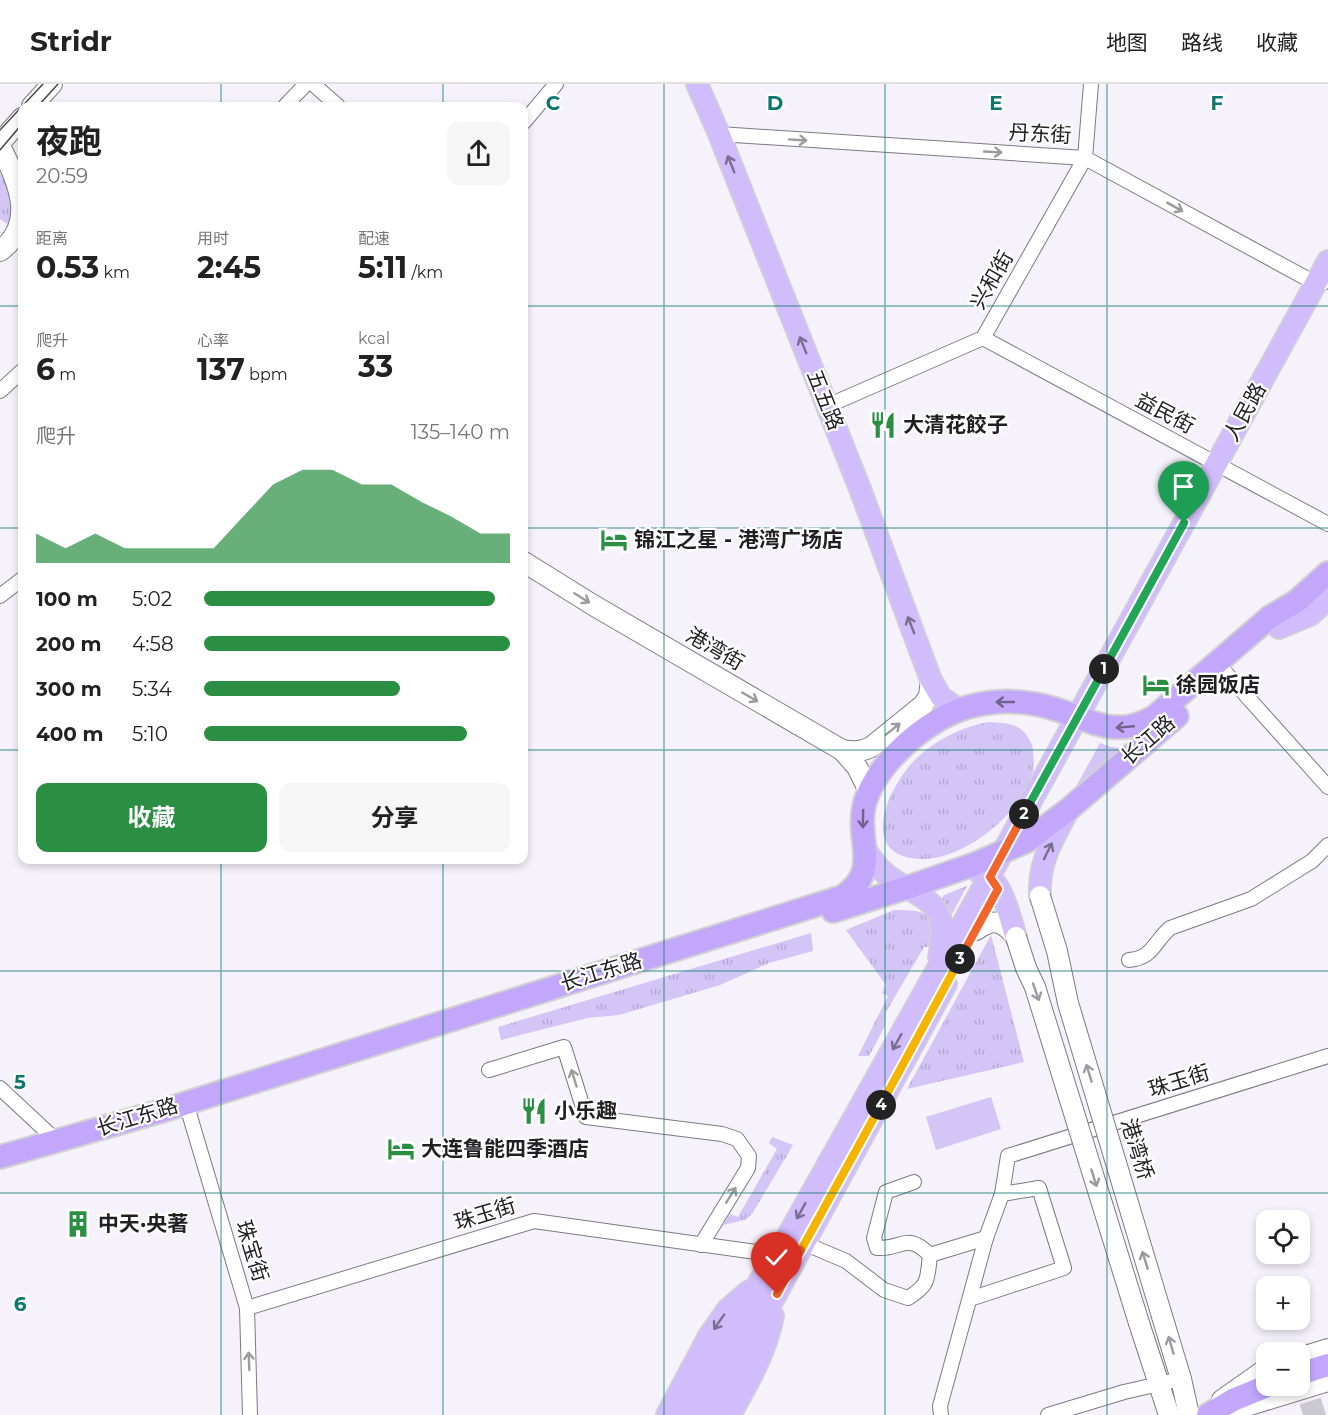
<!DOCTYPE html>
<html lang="zh">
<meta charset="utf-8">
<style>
body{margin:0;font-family:Montserrat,"Noto Sans SC",sans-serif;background:#f6f6f6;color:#222;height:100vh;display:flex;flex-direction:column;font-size:22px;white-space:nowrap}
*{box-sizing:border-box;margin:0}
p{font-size:20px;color:#767676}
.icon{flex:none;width:33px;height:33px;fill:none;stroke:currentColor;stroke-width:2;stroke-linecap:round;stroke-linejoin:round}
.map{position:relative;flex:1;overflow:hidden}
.details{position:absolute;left:18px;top:18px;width:510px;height:762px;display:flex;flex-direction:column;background:#fff;border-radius:12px;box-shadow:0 3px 9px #0003}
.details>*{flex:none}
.controls{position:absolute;left:1256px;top:1126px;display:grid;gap:12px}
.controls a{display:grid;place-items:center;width:54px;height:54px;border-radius:12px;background:#fff;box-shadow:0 3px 9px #0003;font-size:30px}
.pin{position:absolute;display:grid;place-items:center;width:51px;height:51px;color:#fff;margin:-62px -26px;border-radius:50% 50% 50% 0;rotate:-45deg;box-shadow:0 0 6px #0007}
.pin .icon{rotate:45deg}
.km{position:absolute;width:30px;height:30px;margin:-15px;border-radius:50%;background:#222;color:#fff;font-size:16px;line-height:30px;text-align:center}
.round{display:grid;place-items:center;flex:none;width:63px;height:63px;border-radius:12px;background:#f6f6f6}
.summary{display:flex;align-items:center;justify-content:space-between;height:102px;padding:0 18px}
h1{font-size:33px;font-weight:700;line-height:45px}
.metrics{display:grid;grid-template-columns:repeat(3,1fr);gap:9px;height:102px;padding:6px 18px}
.metrics div{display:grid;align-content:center}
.metrics b{font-size:30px;font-weight:700}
.metrics small{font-size:16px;font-weight:400}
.metrics p{font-size:16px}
.chart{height:168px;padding:12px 18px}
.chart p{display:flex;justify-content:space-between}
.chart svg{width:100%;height:108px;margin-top:6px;fill:#2a8e43;opacity:.7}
.cta{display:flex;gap:12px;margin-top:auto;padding:12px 18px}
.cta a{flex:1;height:69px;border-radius:12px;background:#2a8e43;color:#fff;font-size:24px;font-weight:700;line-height:69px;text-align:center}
.cta a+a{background:#f6f6f6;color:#222}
ul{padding:0 18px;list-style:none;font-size:20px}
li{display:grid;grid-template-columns:96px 72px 1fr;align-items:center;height:45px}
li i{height:15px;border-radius:8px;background:#2a8e43}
header{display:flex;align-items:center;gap:36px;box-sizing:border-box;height:84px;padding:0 30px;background:#fff;border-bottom:2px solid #e0e0e0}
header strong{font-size:28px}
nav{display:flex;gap:33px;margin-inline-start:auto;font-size:21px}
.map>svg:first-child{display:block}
.grass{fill:url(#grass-tufts)}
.pitch{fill:#d3c5f6}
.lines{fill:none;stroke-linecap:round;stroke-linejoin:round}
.trunk-tunnel{stroke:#cac8d0;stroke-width:22;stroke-dasharray:22 11;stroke-linecap:butt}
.minor-casing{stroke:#7c7a83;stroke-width:16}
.secondary-casing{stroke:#7c7a83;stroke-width:22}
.primary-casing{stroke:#d2d2d3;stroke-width:24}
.trunk-casing{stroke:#d2d2d3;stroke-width:26}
.minor{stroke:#fff;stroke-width:14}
.secondary{stroke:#fff;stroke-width:20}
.primary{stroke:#d2bdfc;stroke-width:21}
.trunk{stroke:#c3a7fb;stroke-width:22}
.tram{stroke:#47464a;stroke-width:1.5}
.secondary-bridge-casing{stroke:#7c7a83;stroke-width:22;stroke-linecap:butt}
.secondary-bridge{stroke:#fff;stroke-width:20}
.oneway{stroke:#9b9a9c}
.oneway2{stroke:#796e8f}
.oneway3{stroke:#72638e}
.split-1-casing{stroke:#fff;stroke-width:12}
.split-2-casing{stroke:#fff;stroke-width:12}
.split-3-casing{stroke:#fff;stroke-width:12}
.split-4-casing{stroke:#fff;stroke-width:12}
.split-5-casing{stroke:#fff;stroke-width:12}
.split-6-casing{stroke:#fff;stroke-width:12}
.split-1{stroke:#22a559;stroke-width:8}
.split-2{stroke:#22a559;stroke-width:8}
.split-3{stroke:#f0652b;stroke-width:8}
.split-4{stroke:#f5b400;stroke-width:8}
.split-5{stroke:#f5b400;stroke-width:8}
.split-6{stroke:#f0652b;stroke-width:8}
.grid{fill:none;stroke:#0f766e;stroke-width:1.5;stroke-opacity:0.55}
.labels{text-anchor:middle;stroke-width:4.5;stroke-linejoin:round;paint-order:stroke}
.street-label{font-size:21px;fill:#201f22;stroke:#fff}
.poi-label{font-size:21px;font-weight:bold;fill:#201f22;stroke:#fff;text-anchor:start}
.grid-label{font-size:20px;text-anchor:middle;font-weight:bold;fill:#0f766e;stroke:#fff;stroke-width:4.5;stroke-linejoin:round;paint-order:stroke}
</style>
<header>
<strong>Stridr</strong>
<nav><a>地图</a><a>路线</a><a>收藏</a></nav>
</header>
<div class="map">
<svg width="1328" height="1331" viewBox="0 0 1328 1331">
<defs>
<pattern id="grass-tufts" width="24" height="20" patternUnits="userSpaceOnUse" patternTransform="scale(1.5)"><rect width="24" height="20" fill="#d3c5f6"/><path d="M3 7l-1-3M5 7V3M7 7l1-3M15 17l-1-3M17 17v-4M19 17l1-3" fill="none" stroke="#b5a9d3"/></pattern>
</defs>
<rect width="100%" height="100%" fill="#f5f2fc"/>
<g class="grass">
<path d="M4 86C11 102 21 124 7 140L0 135V91Z"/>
<path d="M988 638C997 639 1006 638 1015 642 1024 645 1032 657 1033 666 1034 675 1034 685 1032 693 1019 731 964 775 924 775 853 775 889 699 919 672 939 654 962 643 988 638Z"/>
<path d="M1100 659 1111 663 1128 665 1072 710Z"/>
<path d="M967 802 951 832 941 816 944 811Z"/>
<path d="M894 826C924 826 941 828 930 863H924L886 928 885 942 869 972H858L888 912 882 909 886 901 846 846Z"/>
<path d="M811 849 813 867 769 879 720 901 619 931 587 934 501 956 498 943Z"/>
<path d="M991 851 1024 978 907 1005Z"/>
<path d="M772 1053 793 1061 752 1130 745 1136 723 1141 730 1130 738 1133 777 1065 769 1059Z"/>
</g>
<path class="pitch" d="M991 1013 1001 1045 936 1066 926 1033Z"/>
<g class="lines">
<path class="trunk-tunnel" d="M1303 1331 1328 1323"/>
<defs>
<g id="minor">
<path d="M313 0 338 22"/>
<path d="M285 22 306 0"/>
<path d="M524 38 556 0"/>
<path d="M719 50 1085 74 1315 199H1323"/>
<path d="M983 254 1328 440"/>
<path d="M0 307 22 287"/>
<path d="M827 322 983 254 1085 74 1091 0"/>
<path d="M0 512 22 495"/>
<path d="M1226 589 1328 703"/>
<path d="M1129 876C1153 874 1153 859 1170 844L1251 815 1312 777 1328 761"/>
<path d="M489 986 564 963 586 1033 722 1050 737 1055 749 1072 748 1084 701 1161"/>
<path d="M0 1004 60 1060"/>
<path d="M186 1019 247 1224 250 1331"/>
<path d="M914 1098 886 1108 874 1154 877 1164C902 1166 906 1147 930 1171"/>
<path d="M813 1163 846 1177 884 1206 908 1214C930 1200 927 1195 930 1171L986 1154"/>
<path d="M970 1215 1064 1184 1039 1104 1002 1110"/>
<path d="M247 1224 534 1137 777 1171"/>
<path d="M941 1331 940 1322 986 1154 1002 1110 1008 1072 1328 972"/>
<path d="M1048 1331 1124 1308 1181 1295"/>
</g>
<g id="secondary">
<path d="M32 22 52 0"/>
<path d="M0 59 22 34"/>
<path d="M0 62C17 96 38 139 0 167"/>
<path d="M524 478 593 521 842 666 857 683 869 707"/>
<path d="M842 666C853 668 861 668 871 663L923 621 929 612 931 596"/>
<path d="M976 846C994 834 1002 836 1016 853"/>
<path d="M1162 1232 1181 1295 1189 1331"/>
<path d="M1139 1239 1169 1331"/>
<path d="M1299 1274 1328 1265"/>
<path d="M1222 1316 1266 1285"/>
<path d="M1230 1327 1328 1297"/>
</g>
<g id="primary">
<path d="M697 0 719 50 860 405 931 596 941 613 959 626"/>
<path d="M1279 544 1310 531 1328 515"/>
<path d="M865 765C873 778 883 790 897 798 935 820 949 825 939 873"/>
<path d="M979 788C1003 794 1009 832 1016 853"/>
<path d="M1040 812C1038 778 1053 755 1069 725"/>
<path d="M667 1331 709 1252 728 1225 749 1207"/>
<path d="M688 1331 760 1196 777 1171 1003 768 1328 177"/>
<path d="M710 1331 946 900"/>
<path d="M730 1331C748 1299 766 1268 773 1232"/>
</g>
<g id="trunk">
<path d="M833 827 909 803 975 780 1027 757 1069 725 1177 632"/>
<path d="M0 1073 158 1028 842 813C882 787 856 758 864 722 873 686 909 653 940 635 975 615 1017 613 1055 625 1093 637 1115 655 1154 633L1270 533 1297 517 1328 489"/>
<path d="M1299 1290 1328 1281"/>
<path d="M1208 1331 1233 1316 1267 1302"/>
</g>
</defs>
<use href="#minor" class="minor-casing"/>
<use href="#secondary" class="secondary-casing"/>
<use href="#primary" class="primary-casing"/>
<use href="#trunk" class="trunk-casing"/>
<use href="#minor" class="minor"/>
<use href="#secondary" class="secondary"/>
<use href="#primary" class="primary"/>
<use href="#trunk" class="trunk"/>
<g class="tram">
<path d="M38 22 58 0"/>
<path d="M0 46 43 0"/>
<path d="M0 66 22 40"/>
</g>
<defs>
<g id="secondary-bridge">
<path d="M1040 812 1057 867 1068 919 1162 1232"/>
<path d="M1016 853 1026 884 1035 903 1139 1239"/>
</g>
</defs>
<use href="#secondary-bridge" class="secondary-bridge-casing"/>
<use href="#secondary-bridge" class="secondary-bridge"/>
</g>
<defs><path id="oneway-shaft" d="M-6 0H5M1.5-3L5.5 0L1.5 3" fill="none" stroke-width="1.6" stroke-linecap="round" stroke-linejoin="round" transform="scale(1.5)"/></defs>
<g class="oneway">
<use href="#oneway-shaft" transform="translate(798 56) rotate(4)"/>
<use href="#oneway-shaft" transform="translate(993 68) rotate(3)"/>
<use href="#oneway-shaft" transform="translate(1175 123) rotate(29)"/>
<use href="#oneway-shaft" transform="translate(582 514) rotate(32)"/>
<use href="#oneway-shaft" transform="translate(750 613) rotate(30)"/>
<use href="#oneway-shaft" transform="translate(893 645) rotate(-39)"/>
<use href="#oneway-shaft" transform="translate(1036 908) rotate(71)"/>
<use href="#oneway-shaft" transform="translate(1089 989) rotate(-107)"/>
<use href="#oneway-shaft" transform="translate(574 994) rotate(-107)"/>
<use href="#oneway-shaft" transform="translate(1094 1094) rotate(73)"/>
<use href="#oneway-shaft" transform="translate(731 1111) rotate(-58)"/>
<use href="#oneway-shaft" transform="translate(1145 1176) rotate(-107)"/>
<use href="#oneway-shaft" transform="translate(1171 1261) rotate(-106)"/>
<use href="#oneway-shaft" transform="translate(249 1277) rotate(-92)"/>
</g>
<g class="oneway2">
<use href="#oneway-shaft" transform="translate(731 80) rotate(-112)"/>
<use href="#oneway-shaft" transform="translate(803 261) rotate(-112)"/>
<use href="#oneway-shaft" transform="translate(911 541) rotate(-111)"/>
<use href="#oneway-shaft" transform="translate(1048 767) rotate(-64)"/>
<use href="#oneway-shaft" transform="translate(897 958) rotate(119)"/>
<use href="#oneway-shaft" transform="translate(801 1127) rotate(119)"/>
<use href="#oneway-shaft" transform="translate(719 1238) rotate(125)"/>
</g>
<g class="oneway3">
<use href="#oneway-shaft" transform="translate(1005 618) rotate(-180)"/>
<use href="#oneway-shaft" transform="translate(1125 643) rotate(175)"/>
<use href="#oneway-shaft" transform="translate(863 735) rotate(91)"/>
</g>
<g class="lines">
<defs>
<path id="split-1" d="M1104 585 1184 439"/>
<path id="split-2" d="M1024 730 1104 585"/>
<path id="split-3" d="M960 875 998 805 990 793 1024 730"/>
<path id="split-4" d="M881 1021 960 875"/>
<path id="split-5" d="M801 1166 881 1021"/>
<path id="split-6" d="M777 1210 801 1166"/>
</defs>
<use href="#split-1" class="split-1-casing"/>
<use href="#split-2" class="split-2-casing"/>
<use href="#split-3" class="split-3-casing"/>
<use href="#split-4" class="split-4-casing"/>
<use href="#split-5" class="split-5-casing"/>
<use href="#split-6" class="split-6-casing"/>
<use href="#split-1" class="split-1"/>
<use href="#split-2" class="split-2"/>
<use href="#split-3" class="split-3"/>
<use href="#split-4" class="split-4"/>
<use href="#split-5" class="split-5"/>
<use href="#split-6" class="split-6"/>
</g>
<path class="grid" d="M221 0V22M443 0V22M664 0V1331M885 0V1331M1107 0V1331M0 222H22M524 222H1328M0 444H22M524 444H1328M0 666H22M524 666H1328M221 776V1331M443 776V1331M0 887H1328M0 1109H1328"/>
<defs>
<symbol id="restaurant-bare" viewBox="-9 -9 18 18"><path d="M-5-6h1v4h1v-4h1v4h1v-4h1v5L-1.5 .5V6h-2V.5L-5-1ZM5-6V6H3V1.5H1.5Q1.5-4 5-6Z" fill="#2a8e43" stroke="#fff" stroke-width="2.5" paint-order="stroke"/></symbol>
<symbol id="hotel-bare" viewBox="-9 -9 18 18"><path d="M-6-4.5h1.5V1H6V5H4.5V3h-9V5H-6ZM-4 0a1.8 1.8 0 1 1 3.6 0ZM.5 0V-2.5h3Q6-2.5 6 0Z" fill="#2a8e43" stroke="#fff" stroke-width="2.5" paint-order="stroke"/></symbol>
<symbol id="building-bare" viewBox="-9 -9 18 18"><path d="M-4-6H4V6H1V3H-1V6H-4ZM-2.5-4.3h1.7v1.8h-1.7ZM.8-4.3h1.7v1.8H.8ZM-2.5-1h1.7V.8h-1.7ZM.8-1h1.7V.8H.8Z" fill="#2a8e43" stroke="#fff" stroke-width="2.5" paint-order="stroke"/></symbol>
</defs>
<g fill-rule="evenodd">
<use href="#restaurant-bare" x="864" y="322" width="38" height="38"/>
<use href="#hotel-bare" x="595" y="437" width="38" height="38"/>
<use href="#hotel-bare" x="1137" y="582" width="38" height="38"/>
<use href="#restaurant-bare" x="515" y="1008" width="38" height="38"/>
<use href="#hotel-bare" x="382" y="1046" width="38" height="38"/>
<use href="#building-bare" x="59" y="1121" width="38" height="38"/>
</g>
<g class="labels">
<g class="street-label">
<text transform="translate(1040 50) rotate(3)" y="7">丹东街</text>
<text transform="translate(992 196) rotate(-60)" y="7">兴和街</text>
<text transform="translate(825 316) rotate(68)" y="7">五五路</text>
<text transform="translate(1245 328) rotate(-61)" y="7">人民路</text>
<text transform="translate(1165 329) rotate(28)" y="7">益民街</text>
<text transform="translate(715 565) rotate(30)" y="7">港湾街</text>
<text transform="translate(1148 656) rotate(-41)" y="7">长江路</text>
<text transform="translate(601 888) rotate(-17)" y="7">长江东路</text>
<text transform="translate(1179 997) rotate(-17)" y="7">珠玉街</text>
<text transform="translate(137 1033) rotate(-17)" y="7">长江东路</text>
<text transform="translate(1137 1065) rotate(73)" y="7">港湾桥</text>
<text transform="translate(485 1130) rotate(-17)" y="7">珠玉街</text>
<text transform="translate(252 1167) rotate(73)" y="7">珠宝街</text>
</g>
<g class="poi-label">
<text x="903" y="348">大清花餃子</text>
<text x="634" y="463">锦江之星 - 港湾广场店</text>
<text x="1176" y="608">徐园饭店</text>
<text x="554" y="1034">小乐趣</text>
<text x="421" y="1072">大连鲁能四季酒店</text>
<text x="98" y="1147">中天·央著</text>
</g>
</g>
<g class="grid-label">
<text x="553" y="26">C</text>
<text x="775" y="26">D</text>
<text x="996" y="26">E</text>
<text x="1217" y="26">F</text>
<text x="20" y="1005">5</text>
<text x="20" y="1227">6</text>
</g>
</svg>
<div class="controls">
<a><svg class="icon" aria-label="locate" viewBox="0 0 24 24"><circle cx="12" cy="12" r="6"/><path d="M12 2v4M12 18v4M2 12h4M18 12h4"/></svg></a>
<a>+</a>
<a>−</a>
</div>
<div class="pin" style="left:1184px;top:439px;background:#1e9e55"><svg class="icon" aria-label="arrive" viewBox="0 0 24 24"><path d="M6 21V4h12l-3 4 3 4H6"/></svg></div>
<div class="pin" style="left:777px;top:1210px;background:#d93025"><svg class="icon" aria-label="check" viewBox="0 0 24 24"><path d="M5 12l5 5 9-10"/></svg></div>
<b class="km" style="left:1104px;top:585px">1</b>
<b class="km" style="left:1024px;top:730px">2</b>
<b class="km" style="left:960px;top:875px">3</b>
<b class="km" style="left:881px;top:1021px">4</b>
<section class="details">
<div class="summary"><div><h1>夜跑</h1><p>20:59</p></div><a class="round"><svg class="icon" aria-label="share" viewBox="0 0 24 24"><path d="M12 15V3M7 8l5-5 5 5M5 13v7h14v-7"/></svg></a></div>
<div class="metrics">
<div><p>距离</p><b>0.53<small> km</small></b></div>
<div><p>用时</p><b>2:45</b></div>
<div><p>配速</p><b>5:11<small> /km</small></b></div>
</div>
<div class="metrics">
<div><p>爬升</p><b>6<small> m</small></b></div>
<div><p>心率</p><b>137<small> bpm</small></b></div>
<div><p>kcal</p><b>33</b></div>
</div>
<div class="chart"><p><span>爬升</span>135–140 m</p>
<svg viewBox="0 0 160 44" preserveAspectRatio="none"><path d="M0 44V32L10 38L20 32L30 38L40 38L50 38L60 38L70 25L80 12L90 6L100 6L110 12L120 12L130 19L140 25L150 32L160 32V44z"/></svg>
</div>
<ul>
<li><b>100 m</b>5:02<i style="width:95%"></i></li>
<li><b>200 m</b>4:58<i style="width:100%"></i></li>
<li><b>300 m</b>5:34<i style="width:64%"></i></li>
<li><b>400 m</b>5:10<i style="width:86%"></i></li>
</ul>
<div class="cta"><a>收藏</a><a>分享</a></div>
</section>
</div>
